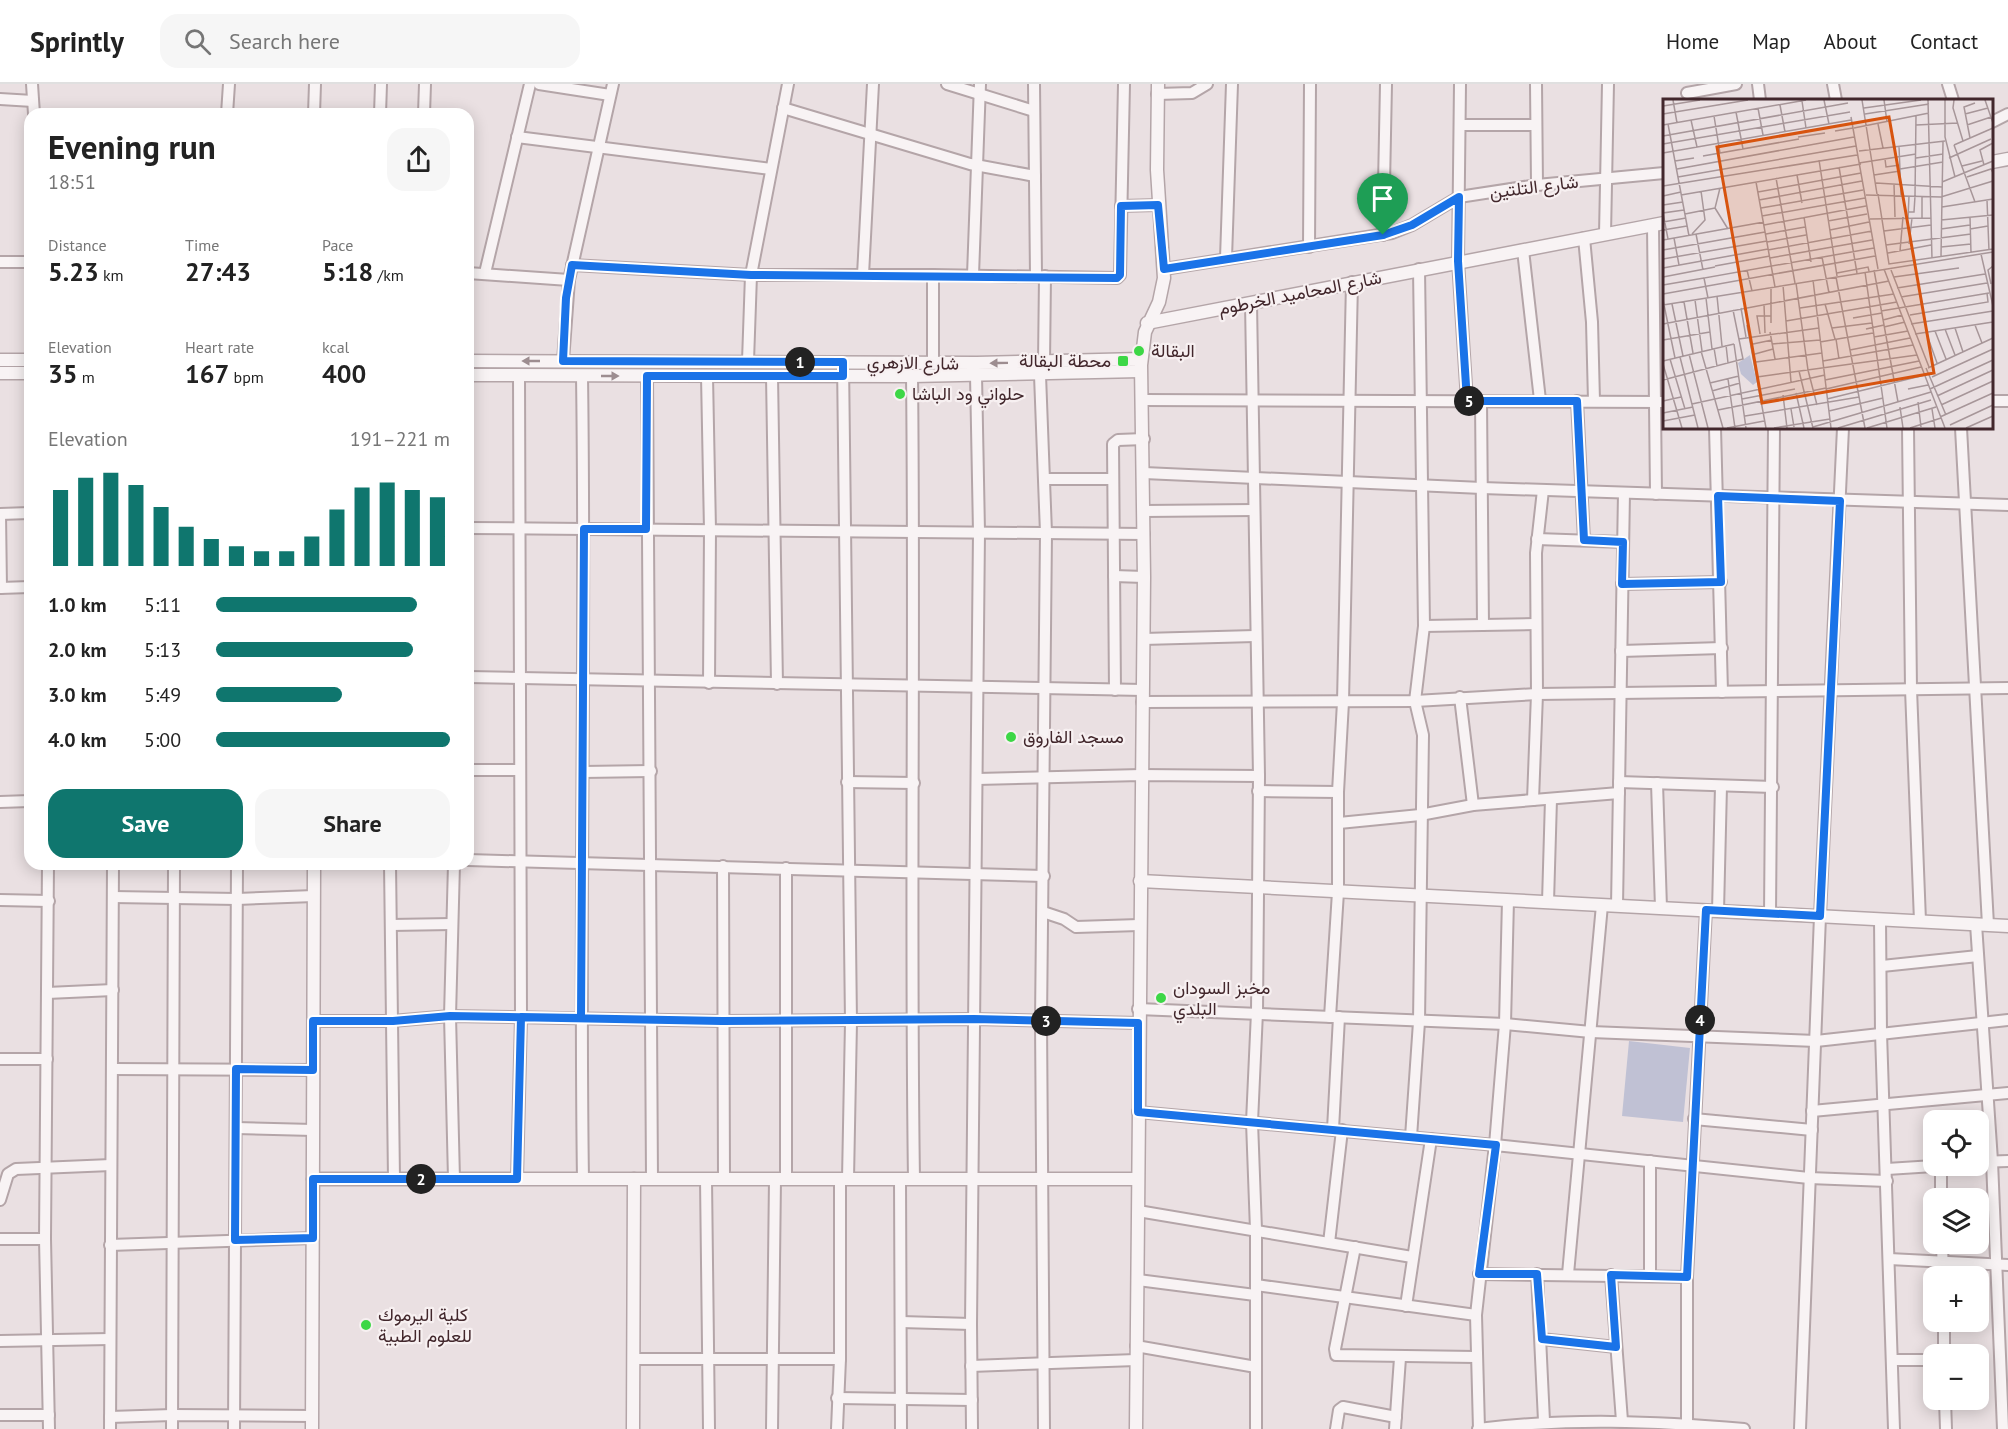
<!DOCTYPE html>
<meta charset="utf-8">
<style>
body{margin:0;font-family:"PT Sans",Vazirmatn,sans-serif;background:#f6f6f6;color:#222;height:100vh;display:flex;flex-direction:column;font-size:22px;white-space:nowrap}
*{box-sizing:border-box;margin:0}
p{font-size:20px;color:#767676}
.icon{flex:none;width:33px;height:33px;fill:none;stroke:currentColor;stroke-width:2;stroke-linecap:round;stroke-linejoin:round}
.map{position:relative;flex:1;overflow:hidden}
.panel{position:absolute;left:24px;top:24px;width:450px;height:762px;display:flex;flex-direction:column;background:#fff;border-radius:18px;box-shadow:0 3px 15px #0003}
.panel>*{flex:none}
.buttons{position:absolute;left:1923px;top:1026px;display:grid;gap:12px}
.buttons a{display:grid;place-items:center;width:66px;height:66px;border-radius:12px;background:#fff;box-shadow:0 3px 15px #0003;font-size:30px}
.pin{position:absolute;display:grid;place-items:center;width:51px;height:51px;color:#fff;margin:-62px -26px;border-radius:50% 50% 50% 0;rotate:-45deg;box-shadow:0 0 6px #0007}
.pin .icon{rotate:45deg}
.km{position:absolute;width:30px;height:30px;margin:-15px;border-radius:50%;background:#222;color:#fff;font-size:16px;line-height:30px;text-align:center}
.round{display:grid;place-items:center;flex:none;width:63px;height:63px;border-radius:18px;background:#f6f6f6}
.summary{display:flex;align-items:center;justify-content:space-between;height:102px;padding:0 24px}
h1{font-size:33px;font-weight:700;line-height:45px}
.stats{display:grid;grid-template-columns:repeat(3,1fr);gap:9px;height:102px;padding:6px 24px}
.stats div{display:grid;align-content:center}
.stats b{font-size:26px;font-weight:700}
.stats small{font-size:16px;font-weight:400}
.stats p{font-size:16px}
.chart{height:168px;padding:12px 24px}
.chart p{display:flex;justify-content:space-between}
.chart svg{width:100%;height:108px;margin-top:6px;stroke:#0f766e;stroke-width:6}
.button{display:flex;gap:12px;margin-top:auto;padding:12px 24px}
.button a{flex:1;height:69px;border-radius:18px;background:#0f766e;color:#fff;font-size:24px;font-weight:700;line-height:69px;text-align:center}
.button a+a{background:#f6f6f6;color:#222}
ul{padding:0 24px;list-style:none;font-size:20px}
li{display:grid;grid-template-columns:96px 72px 1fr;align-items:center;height:45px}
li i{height:15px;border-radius:8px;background:#0f766e}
header{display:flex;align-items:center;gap:36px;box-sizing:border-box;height:84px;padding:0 30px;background:#fff;border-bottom:2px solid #e0e0e0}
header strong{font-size:28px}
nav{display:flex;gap:33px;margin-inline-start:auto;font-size:21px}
.search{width:420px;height:54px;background:#f6f6f6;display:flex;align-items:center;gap:15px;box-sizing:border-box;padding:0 21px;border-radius:18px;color:#767676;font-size:22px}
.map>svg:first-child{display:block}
.park{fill:#c0c1d4}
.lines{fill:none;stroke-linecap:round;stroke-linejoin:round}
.minor-casing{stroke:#b4a5a8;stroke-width:14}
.tertiary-casing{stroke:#b4a5a8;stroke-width:15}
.minor{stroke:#f8f3f4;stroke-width:10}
.tertiary{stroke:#f8f3f4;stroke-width:12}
.oneway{fill:#9d8d90}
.route-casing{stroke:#fff;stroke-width:12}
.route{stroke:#1a73e8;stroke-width:8}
.poi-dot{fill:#3dd746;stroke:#f7f0f1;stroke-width:2}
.labels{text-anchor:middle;stroke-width:4.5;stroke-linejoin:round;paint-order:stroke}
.street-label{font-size:18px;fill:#42272c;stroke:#f7f0f1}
.poi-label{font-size:18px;fill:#42272c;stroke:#f7f0f1;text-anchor:start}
.inset-road{fill:none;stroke:#a79699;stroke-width:1.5}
.view{fill:#d7540f;fill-opacity:0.15;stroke:#d7540f;stroke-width:3}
.inset-edge{fill:none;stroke:#42272c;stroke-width:3}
</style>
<header>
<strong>Sprintly</strong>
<div class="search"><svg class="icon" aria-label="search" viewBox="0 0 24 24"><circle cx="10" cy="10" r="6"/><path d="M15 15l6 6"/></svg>Search here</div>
<nav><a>Home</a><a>Map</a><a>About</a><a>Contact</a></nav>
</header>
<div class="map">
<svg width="2008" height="1345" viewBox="0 0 2008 1345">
<rect width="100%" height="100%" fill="#eae0e2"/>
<path class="park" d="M1629 957 1690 964 1683 1038 1622 1032Z"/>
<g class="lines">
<defs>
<g id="minor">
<path d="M32 0 34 30"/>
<path d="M539 0 610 11"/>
<path d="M947 0 1034 27"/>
<path d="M1034 0 1036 192"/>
<path d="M1460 0 1458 177 1467 317"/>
<path d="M1536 0 1537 101"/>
<path d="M1758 0 1760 16"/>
<path d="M1833 0 1836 16"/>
<path d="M1948 0 1953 16"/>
<path d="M1687 9 1736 0"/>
<path d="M1157 10 1192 9 1207 0"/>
<path d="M0 15 33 17"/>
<path d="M783 24 970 80 1035 92"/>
<path d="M227 30 229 0"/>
<path d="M314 30 315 0"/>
<path d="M380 30 381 0"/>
<path d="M424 30 425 0"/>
<path d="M1992 38 2008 30"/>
<path d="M1460 41H1535"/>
<path d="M517 53 771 85"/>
<path d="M1121 122 1158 121"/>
<path d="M1653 142 1656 410"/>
<path d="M1605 150 1608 0"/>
<path d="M1383 151 1386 0"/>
<path d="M1584 154 1592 238 1594 317"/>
<path d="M1309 163 1310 0"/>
<path d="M1523 166 1540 316"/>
<path d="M1226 174 1232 0"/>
<path d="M0 178H30"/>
<path d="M572 181 751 191H933L1117 194 1120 191 1124 0"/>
<path d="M1164 185 1392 149 1412 141 1459 113 1537 101 1664 89"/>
<path d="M468 189 569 196"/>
<path d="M485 189 530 0"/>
<path d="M863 191 873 0"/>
<path d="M933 191V279"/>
<path d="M973 191 980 0"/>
<path d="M1251 219 1259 692 1257 928 1252 1038 1256 1146V1345"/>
<path d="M563 277 569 196 613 0"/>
<path d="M748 277 751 191 788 0"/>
<path d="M843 278 851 938 848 1095"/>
<path d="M1044 279 1045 192"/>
<path d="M1040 291 1046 449 1041 937 1044 1345"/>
<path d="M582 292C586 560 579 827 583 1095"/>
<path d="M647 292 652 1095"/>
<path d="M707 292 710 446 709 599"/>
<path d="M772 292 777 600"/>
<path d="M912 292C915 560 910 827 914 1095"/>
<path d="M1143 316 1664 318"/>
<path d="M1481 317 1483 541"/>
<path d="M1577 317 1584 456"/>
<path d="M1992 317H2008"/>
<path d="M1715 344 1722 608"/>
<path d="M1908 344 1911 605 1920 837"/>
<path d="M1961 344 1988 841"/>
<path d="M1144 389 1482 404 2008 421"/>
<path d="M1044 395H1113"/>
<path d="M1144 427 1254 426"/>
<path d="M0 430 1 504"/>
<path d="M0 430 30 429"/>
<path d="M468 444 1144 450"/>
<path d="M1537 455 1623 458"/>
<path d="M1114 492 1144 493"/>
<path d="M1622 500 1721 498"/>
<path d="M0 504 30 503"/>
<path d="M1424 542 1536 540"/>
<path d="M1143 555 1255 552"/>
<path d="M1621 567 1722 564"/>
<path d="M468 593 1143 606"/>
<path d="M1115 606 1113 360 1118 356 1144 355"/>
<path d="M1460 613 1473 721"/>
<path d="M1142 618 1415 617 1537 610 2008 604"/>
<path d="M468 686H519"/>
<path d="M583 688 651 687"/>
<path d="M977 695 1141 691 1259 692"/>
<path d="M847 698 914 699"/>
<path d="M1619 698 1773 703"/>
<path d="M1657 699 1661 824"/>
<path d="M1258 707 1338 708"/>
<path d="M1533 716 1537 610 1536 469 1543 406"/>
<path d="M0 718 30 717"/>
<path d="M1339 739 1420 731 1473 721 1619 709"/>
<path d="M468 776 1044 792"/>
<path d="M48 780 45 1155 49 1345"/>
<path d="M390 780 394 1095"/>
<path d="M454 780 450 932 454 1095"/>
<path d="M723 782 724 1095"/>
<path d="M113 813 237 815 314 812"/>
<path d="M0 816 49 817"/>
<path d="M1548 818 1551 715"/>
<path d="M1617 822 1624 409"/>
<path d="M1718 827 1721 702"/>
<path d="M1043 828 1064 835 1076 843 1139 841"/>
<path d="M1770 830 1774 344"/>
<path d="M1880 835 1881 949 1894 1345"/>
<path d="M1976 840 1992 1077 2003 1345"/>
<path d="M391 841 452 840"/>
<path d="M1882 882 1978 872"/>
<path d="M47 909 113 906"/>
<path d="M1138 925 1505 940 1591 948 1816 957 2008 936"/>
<path d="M1330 933 1338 808V708L1343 618 1352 198"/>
<path d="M313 937H392L450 932 722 937 974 935 1139 939"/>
<path d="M0 975H47"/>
<path d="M113 985 313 986"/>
<path d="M1812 1027 2008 1009"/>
<path d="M1138 1028 1495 1061 1809 1094 1887 1097"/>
<path d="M1694 1035 1812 1046"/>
<path d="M236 1044 313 1046"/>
<path d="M1333 1045 1339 933"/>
<path d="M1411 1053 1419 938 1423 651 1415 617 1424 542 1419 185"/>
<path d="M1978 1078 2008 1077"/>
<path d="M1941 1082V1114"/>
<path d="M1887 1085 1934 1082"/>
<path d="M517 1095 521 933 519 291"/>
<path d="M706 1095 709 1345"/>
<path d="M786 1095V784"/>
<path d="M900 1095 901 1345"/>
<path d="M0 1116 8 1090 16 1085 111 1081"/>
<path d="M1138 1127 1412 1173"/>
<path d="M0 1155H45"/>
<path d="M1329 1159 1342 1046"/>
<path d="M1942 1160 1943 1192"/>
<path d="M110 1161 313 1154"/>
<path d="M1355 1163 1335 1265 1336 1271 1475 1273"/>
<path d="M1889 1175 2008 1181"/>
<path d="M1479 1190 1687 1193"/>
<path d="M1537 1190 1544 1337"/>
<path d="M1568 1190 1602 821"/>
<path d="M1611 1191 1622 1337"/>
<path d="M1650 1192V1077"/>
<path d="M1138 1196 1255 1211"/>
<path d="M1256 1201 1476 1231"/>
<path d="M1406 1222 1431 1055"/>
<path d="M901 1238 971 1240"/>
<path d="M1944 1238V1270"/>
<path d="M1541 1255 1616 1263"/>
<path d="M0 1257 110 1255"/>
<path d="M1136 1262 1256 1283"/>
<path d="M633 1275H840"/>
<path d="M1892 1276H1934"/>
<path d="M971 1282 1136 1276"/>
<path d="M837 1314 972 1316"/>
<path d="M1945 1316 1946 1345"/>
<path d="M0 1331H49"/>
<path d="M110 1333 172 1331 312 1332"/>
<path d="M1687 1340V1193L1706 826"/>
<path d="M110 1345 113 780"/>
<path d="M172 1345 174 780"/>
<path d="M234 1345 237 780"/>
<path d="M772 1345 775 1095"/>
<path d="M837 1345 840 1275V1095"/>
<path d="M972 1345 971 1240 979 448 976 291"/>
<path d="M1336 1345 1339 1326 1343 1323 1396 1333"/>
<path d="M1395 1345 1400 1274"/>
<path d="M1478 1345C1567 1334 1655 1337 1744 1345"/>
<path d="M1479 1345 1476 1231 1495 1061 1505 940 1508 816"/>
<path d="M1800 1345 1820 832 1843 344"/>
</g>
<g id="tertiary">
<path d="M1992 78 2008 75"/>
<path d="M1147 239 1664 139"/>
<path d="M0 276H30"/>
<path d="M468 277 977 279 1141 275"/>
<path d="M0 289H30"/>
<path d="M468 291 912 292 1140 287"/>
<path d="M1140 797 2008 842"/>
<path d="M313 1095H1137"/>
<path d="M312 1345 314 780"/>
<path d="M633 1345 634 1095"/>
<path d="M1136 1345 1144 493 1141 281 1145 248 1159 218 1164 194 1157 86 1158 0"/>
</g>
</defs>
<use href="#minor" class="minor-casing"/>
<use href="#tertiary" class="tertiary-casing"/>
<use href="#minor" class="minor"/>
<use href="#tertiary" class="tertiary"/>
</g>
<defs><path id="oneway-solid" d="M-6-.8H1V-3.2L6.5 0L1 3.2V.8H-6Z" transform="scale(1.5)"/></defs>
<g class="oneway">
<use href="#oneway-solid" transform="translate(531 277) rotate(-180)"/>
<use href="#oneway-solid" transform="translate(999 279) rotate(179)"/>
<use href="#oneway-solid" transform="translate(610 292)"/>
</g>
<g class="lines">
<defs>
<path id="route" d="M1383 151 1164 185 1158 121 1121 122 1120 191 1117 194 751 191 572 181 566 214 563 277 843 278V292H647L646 445H584L581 934 521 933 517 1095H313V1154L235 1156 236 985 313 986V937H393L450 932 722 937 974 935 1138 939V1028L1496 1061 1479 1190H1537L1542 1255 1616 1263 1611 1191 1687 1193 1706 826 1820 832 1840 417 1718 412 1721 498 1622 500 1623 458 1584 456 1577 317H1467L1458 177 1459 113 1412 141 1383 151"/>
</defs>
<use href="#route" class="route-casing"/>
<use href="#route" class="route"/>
</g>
<g class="poi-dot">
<circle cx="1139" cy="267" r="6"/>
<rect x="1117" y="271" width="12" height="12" rx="3"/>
<circle cx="900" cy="310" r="6"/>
<circle cx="1011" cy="653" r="6"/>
<circle cx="1161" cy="914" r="6"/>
<circle cx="366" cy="1241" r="6"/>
</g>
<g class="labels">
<g class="street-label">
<text transform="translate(1534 103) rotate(-7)" y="6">شارع التلتين</text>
<text transform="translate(1300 209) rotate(-11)" y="6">شارع المحاميد الخرطوم</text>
<text transform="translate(913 279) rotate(1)" y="6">شارع الازهري</text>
</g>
<g class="poi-label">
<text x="1151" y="273">البقالة</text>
<text x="1111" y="283" text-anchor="end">محطة البقالة</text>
<text x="912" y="316">حلواني ود الباشا</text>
<text x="1023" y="659">مسجد الفاروق</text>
<text x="1173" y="910">مخبز السودان<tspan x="1173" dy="21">البلدي</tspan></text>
<text x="378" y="1237">كلية اليرموك<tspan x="378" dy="21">للعلوم الطبية</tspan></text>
</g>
</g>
<g transform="translate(1663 15)">
<rect width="330" height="330" fill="#eae0e2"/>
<path d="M87 256 94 283 90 286 78 275 75 264Z" fill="#c0c1d4"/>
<path class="inset-road" d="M10 1 14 24M161 1 166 25M199 1 214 95M221 1 224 23M265 1 269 160M282 1V38L292 78M291 1 290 9 300 42M322 1 330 24M139 2 143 29M117 6 122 33M0 7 37 1M95 9 100 36M201 9 258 1M73 13 80 50M0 15 85 1M202 15 266 5M302 15 325 9M51 17 57 54M188 18 215 170M28 21 34 48M5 25 26 137M215 25 220 49M0 26 143 1M253 26 295 24M304 26 328 18M191 29 266 14M172 32 190 29M0 37 185 4M135 38 162 34M307 39 301 8 312 4M0 45 187 13M291 46 312 103M291 46 330 29M236 47 238 96M196 52 282 42M0 54 188 21M40 57 136 40M253 59 280 55M286 59 328 40M222 60 223 68 237 66M156 61 174 177M12 62 31 59M196 64 253 55M321 66 317 51 330 44M299 67 319 62M176 68 194 174M14 70 191 38M237 70 280 63M134 76 139 104M211 76 237 72M15 78 193 47M304 78 328 70 330 74M113 79 132 184M93 83 112 188M279 83 330 62M213 84 279 88M231 85 232 118M0 87 194 56M57 89 52 109 65 130M95 93 198 74M215 95 226 165 330 150M18 96 198 65M203 96 278 98 330 82M0 97 18 93M252 97 253 16M96 101 199 82M324 101 326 152M0 106 20 103M279 108 330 100M98 109 200 91M245 113H251L252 97M22 115 52 109M99 117 202 99M141 118 148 163M307 118 308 154M245 119 246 97M259 119V97M207 120 268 119M278 121 330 116M165 122 204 115M0 123 23 119M101 126 203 107M278 130 307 126M307 130 325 127M0 131 24 127M167 131 206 123M221 132 268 126M29 135 42 121 38 92M33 135 40 171M103 135 142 128M11 139 16 166M5 140 0 114 21 111M0 141 101 123M104 143 143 136M246 145 249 119M223 146 308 135M278 148 308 145M0 151 102 133M105 151 209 132M237 152 240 118M225 154 268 146M318 155 330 207M278 157 280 43M159 158 166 194M107 159 209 141M0 160 104 142M52 167 107 157M0 169 105 150M221 170 282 329M84 171 89 192M211 171 235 303M228 171 266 268M202 173 224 329M174 174 205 168 206 172M0 178 52 168M173 178 202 329M231 178 296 169M150 181 168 329M133 184 145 271 154 306M328 185 325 171 330 167M0 186 41 179M120 186 128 283M108 188V224M234 189 322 175M0 195 212 157M54 197 59 247M238 198 324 184M43 199 49 250M45 199 41 179 211 149M0 201 12 259M32 201 39 252M21 203 30 254M9 205 20 257M101 205 102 234M162 205 172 240M0 206 330 153M78 209 83 238M137 209 231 195M218 212 326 194M247 216 325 203 324 194M190 219 219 214M220 221 239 216M123 222 234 203M0 225 226 182M248 225 330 212M84 226 103 329M312 226 319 244M221 228 242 223M169 229 209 224M292 229 300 253M203 230 221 226M282 230 292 256M272 232 283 260M107 233 112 260M263 233 274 264M97 235 94 217H108M252 235 330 223M211 238 245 232M76 240 156 229M173 240 176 260M0 241 47 233M157 243 210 234M71 245 83 329M90 245 109 241M109 245 157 241M63 246 65 264M51 249 54 267M187 251 247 239M38 252 60 329M26 255 45 329M92 255 110 250M17 258 35 329M7 260 22 310M0 262 71 245M160 262 250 246M93 263 159 254M0 265 19 329M263 269 283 316M265 269 330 239M136 272 150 329M94 278 254 256M269 278 330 250M65 280 72 329M0 281 80 260 70 211M162 281 256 262M47 284 76 277M163 290 258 268M245 290 265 286M267 290 330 261M49 292 77 284M133 294 141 329M120 296 124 329M274 297 330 271M79 300 132 290M164 300 262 276M0 302 18 298M255 303 258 328M29 305 162 276M278 306 330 282M237 308 240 329M128 310 131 328M269 310 272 329M55 311 163 289M166 312 220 299M0 314 30 308M82 317 196 298M277 318 330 294M0 322 32 316M287 326 330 306M150 328 268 293M64 329 101 322M111 329 167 320M175 329 268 301M204 329 273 308M247 329 278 319M303 329 330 317"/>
<path class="view" d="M226 18 271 274 99 304 54 48Z"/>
<rect width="330" height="330" class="inset-edge"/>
</g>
</svg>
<div class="buttons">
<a><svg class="icon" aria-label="locate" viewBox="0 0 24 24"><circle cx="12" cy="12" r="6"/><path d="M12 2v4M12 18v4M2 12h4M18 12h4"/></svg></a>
<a><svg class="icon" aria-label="layers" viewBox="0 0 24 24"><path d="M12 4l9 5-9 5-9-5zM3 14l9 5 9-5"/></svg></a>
<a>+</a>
<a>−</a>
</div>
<div class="pin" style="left:1383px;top:151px;background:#1e9e55"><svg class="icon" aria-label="arrive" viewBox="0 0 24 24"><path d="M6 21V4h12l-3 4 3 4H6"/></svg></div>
<b class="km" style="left:800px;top:278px">1</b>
<b class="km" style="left:421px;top:1095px">2</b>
<b class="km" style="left:1046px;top:937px">3</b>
<b class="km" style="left:1700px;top:936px">4</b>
<b class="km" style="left:1469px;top:317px">5</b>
<section class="panel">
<div class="summary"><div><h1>Evening run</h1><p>18:51</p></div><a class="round"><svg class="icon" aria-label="share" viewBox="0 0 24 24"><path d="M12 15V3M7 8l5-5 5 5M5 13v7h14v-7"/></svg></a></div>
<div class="stats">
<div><p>Distance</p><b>5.23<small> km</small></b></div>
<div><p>Time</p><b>27:43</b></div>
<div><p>Pace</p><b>5:18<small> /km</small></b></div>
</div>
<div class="stats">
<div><p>Elevation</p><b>35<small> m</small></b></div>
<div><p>Heart rate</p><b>167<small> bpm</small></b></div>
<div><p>kcal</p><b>400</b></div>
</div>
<div class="chart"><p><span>Elevation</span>191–221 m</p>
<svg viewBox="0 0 160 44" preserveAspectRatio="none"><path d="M5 44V13M15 44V8M25 44V6M35 44V11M45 44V20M55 44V28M65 44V33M75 44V36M85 44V38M95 44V38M105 44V32M115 44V21M125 44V12M135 44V10M145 44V13M155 44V16"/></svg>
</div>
<ul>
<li><b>1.0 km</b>5:11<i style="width:86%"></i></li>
<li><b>2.0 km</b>5:13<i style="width:84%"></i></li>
<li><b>3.0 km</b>5:49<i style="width:54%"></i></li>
<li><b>4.0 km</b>5:00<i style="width:100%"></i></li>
</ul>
<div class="button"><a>Save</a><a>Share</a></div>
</section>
</div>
